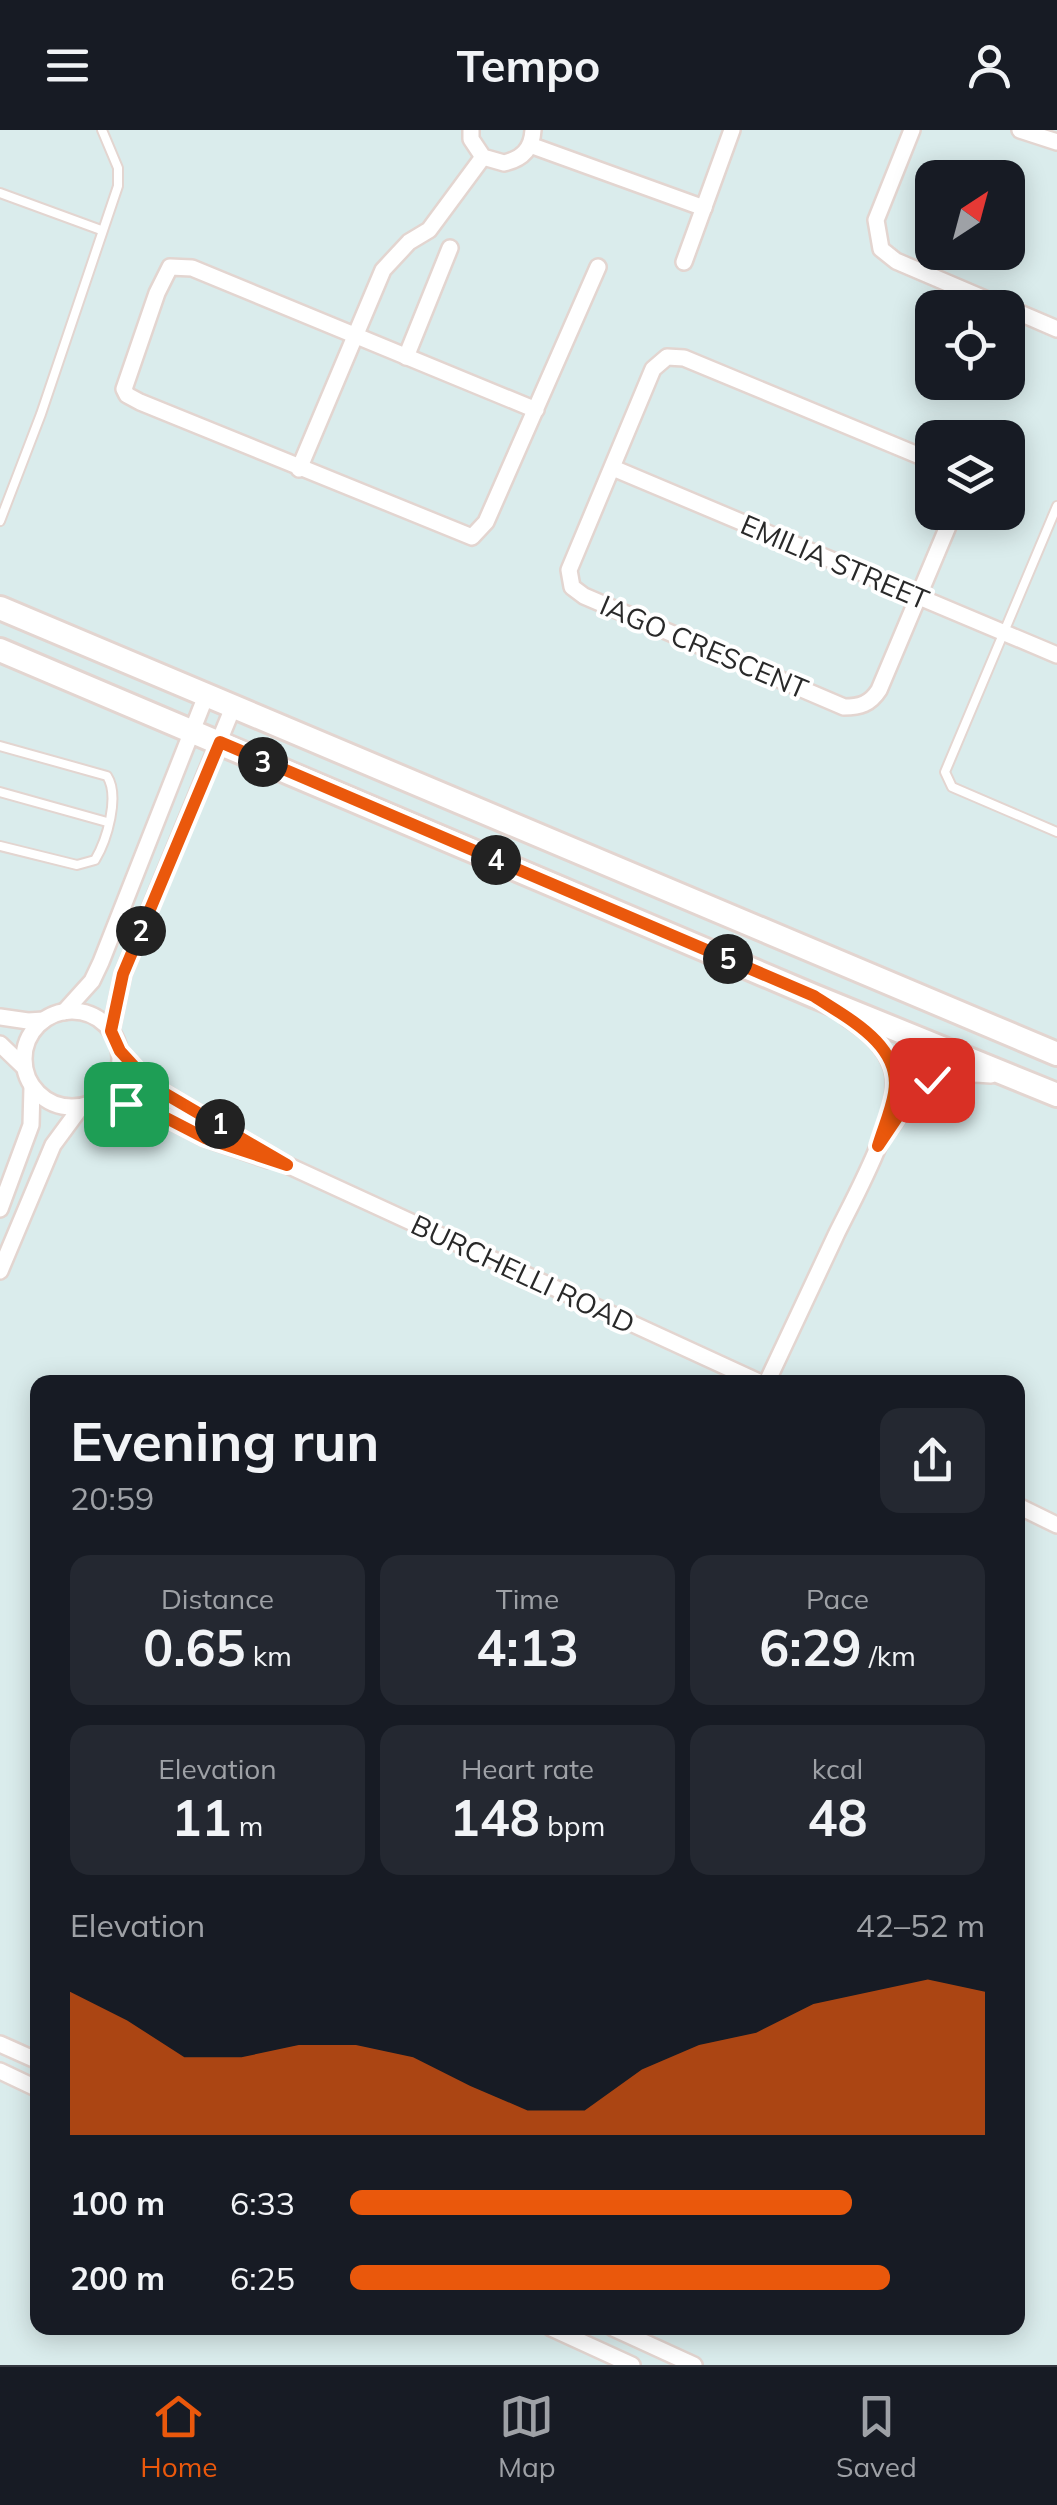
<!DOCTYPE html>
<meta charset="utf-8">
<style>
body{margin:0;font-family:Mulish,sans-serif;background:#242831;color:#f1f3f6;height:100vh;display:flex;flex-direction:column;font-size:38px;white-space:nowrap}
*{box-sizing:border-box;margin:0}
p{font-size:32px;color:#9ea1a6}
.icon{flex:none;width:55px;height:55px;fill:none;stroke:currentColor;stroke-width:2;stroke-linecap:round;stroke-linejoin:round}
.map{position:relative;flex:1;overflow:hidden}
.panel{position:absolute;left:30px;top:1245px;width:995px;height:960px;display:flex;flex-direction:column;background:#171b24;border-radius:20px;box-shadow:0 5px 25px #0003}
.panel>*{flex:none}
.needle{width:65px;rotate:36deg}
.tools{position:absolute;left:915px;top:30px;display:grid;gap:20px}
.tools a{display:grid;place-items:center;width:110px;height:110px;border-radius:20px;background:#171b24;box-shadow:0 5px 25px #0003;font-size:50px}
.pin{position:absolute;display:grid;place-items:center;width:85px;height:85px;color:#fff;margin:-42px;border-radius:20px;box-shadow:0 5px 15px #0006}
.km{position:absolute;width:50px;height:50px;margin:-25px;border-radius:50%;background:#222;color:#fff;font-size:28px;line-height:50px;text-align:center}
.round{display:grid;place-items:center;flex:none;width:105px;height:105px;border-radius:20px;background:#242831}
.overview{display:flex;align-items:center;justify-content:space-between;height:170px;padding:0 40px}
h1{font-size:55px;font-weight:700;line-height:75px}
.figures{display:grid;grid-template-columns:repeat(3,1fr);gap:15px;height:170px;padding:10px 40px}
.figures div{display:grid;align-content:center;border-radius:20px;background:#242831;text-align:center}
.figures b{font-size:50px;font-weight:700}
.figures small{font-size:28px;font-weight:400}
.figures p{font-size:28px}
.chart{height:280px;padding:20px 40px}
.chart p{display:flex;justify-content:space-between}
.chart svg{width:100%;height:180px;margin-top:10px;fill:#ea580c;opacity:.7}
ul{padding:0 40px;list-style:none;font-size:32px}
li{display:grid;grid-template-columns:160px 120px 1fr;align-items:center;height:75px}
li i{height:25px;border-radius:12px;background:#ea580c}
header{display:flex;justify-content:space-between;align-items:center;height:130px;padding:0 40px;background:#171b24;font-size:45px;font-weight:700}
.menu{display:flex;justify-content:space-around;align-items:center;height:140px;border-top:2px solid #363941;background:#171b24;font-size:28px;color:#9ea1a6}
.menu a{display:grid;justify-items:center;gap:5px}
.menu .selected{color:#ea580c}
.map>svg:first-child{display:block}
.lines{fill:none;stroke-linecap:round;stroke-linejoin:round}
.lane-casing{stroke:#e3d5d0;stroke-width:12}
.street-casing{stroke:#e3d5d0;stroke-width:20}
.secondary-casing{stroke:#e3d5d0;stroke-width:28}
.lane{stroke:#fff;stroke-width:8}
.street{stroke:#fff;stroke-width:15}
.secondary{stroke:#fff;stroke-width:22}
.route-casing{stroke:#fff;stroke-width:20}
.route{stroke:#ea580c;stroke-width:12}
.labels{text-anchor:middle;stroke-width:8;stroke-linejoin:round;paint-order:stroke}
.street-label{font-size:28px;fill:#292929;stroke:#fff}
</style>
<header><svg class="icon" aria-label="menu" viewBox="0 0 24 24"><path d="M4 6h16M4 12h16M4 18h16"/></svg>Tempo<svg class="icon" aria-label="person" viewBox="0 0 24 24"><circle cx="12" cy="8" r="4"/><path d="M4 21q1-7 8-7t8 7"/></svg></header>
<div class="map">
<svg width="1057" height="2235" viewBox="0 0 1057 2235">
<rect width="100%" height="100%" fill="#daecec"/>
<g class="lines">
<defs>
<g id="lane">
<path d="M0 63 101 100"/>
<path d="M1057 376 945 642 952 657 1057 702"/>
<path d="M0 391 41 284 118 56V38L102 0"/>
<path d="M0 616 107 646C120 666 107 710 95 730L77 735 0 716"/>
<path d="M0 662 107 692"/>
</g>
<g id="street">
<path d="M471 0V9L483 27 504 33C522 29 532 19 533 0"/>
<path d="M912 0 876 90 881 119 896 131 1006 178"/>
<path d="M1020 0 1057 12"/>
<path d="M530 15 704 78"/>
<path d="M684 132 732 0"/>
<path d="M1008 178 1057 199"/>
<path d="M406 227 450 118"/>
<path d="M536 280 192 138 170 137 157 163 124 259 127 265 140 272 472 407 486 392 598 137"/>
<path d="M932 331 684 228 667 227 653 239 569 440 572 457 584 466 844 577C860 577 870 574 879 560L954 382"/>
<path d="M613 338 1057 525"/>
<path d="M299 339 383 140 409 112 429 100 483 27"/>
<circle cx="72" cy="929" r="48"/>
<path d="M64 882 92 851 101 832 207 563"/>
<path d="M0 887 28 891 44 890"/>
<path d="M111 901 123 844 234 575"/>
<path d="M0 914 24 937"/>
<path d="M120 921 152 956 287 1035 759 1252"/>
<path d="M93 974 143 976 205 1008 269 1030"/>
<path d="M886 1004C919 957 928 939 991 945"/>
<path d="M0 1079 31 995 32 957"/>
<path d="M0 1141 53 1015 81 977"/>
<path d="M767 1252C790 1203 813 1154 836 1105 855 1066 899 988 894 946 890 920 868 901 847 888"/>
<path d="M1018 1376 1057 1395"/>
<path d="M0 1914 38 1931"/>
<path d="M0 1941 38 1959"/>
<path d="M551 2198 632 2235"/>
<path d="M613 2198 694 2235"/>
</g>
<g id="secondary">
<path d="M0 478 1057 924"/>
<path d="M0 520 814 866 1057 965"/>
</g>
</defs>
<use href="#lane" class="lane-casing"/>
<use href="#street" class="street-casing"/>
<use href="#secondary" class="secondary-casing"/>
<use href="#lane" class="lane"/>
<use href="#street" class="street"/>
<use href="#secondary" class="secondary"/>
</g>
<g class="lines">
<defs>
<path id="route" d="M126 974 143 976 205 1008 287 1035 152 956 120 921 111 901 123 844 220 612 814 866C847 888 903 915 894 963 891 981 883 999 878 1016L913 964 932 950"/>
</defs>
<use href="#route" class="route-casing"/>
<use href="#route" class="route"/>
</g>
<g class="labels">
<g class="street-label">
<text transform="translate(835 432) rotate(23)" y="10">EMILIA STREET</text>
<text transform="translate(704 517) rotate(23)" y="10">IAGO CRESCENT</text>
<text transform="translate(523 1144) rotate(25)" y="10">BURCHELLI ROAD</text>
</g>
</g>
</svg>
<div class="tools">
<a><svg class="needle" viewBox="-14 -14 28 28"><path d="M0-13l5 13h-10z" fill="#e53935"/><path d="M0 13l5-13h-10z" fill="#9ea1a6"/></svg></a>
<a><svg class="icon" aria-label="locate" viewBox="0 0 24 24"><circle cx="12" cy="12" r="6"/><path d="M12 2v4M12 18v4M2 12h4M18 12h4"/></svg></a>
<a><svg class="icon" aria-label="layers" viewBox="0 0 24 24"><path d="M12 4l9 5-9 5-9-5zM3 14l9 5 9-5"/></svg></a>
</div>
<div class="pin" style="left:126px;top:974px;background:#1e9e55"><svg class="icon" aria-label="arrive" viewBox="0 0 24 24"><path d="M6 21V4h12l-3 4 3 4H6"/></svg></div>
<div class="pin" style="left:932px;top:950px;background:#d93025"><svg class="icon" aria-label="check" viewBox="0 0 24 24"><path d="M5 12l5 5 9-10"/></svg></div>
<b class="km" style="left:220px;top:994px">1</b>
<b class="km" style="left:141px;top:801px">2</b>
<b class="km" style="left:263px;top:632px">3</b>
<b class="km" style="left:496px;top:730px">4</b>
<b class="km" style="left:728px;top:829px">5</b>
<section class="panel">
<div class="overview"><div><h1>Evening run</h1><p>20:59</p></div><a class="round"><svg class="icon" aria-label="share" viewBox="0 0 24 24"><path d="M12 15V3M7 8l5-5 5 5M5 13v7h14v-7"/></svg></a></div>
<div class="figures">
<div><p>Distance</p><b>0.65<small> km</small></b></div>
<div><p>Time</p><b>4:13</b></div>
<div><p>Pace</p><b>6:29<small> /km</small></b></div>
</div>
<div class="figures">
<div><p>Elevation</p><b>11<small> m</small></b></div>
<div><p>Heart rate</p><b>148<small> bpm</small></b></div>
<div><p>kcal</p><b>48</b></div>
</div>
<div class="chart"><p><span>Elevation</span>42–52 m</p>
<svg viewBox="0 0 160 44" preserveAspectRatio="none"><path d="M0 44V9L10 16L20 25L30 25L40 22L50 22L60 25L70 32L80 38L90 38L100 28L110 22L120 19L130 12L140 9L150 6L160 9V44z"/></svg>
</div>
<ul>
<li><b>100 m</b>6:33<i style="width:79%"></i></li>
<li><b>200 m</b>6:25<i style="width:85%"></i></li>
</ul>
</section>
</div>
<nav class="menu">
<a class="selected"><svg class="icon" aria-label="home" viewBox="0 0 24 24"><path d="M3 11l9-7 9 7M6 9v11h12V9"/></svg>Home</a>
<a><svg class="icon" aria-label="map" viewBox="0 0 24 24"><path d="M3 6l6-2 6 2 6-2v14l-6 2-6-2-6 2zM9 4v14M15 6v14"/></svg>Map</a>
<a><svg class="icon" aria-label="saved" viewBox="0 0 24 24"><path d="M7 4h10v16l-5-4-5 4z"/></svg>Saved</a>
</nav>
